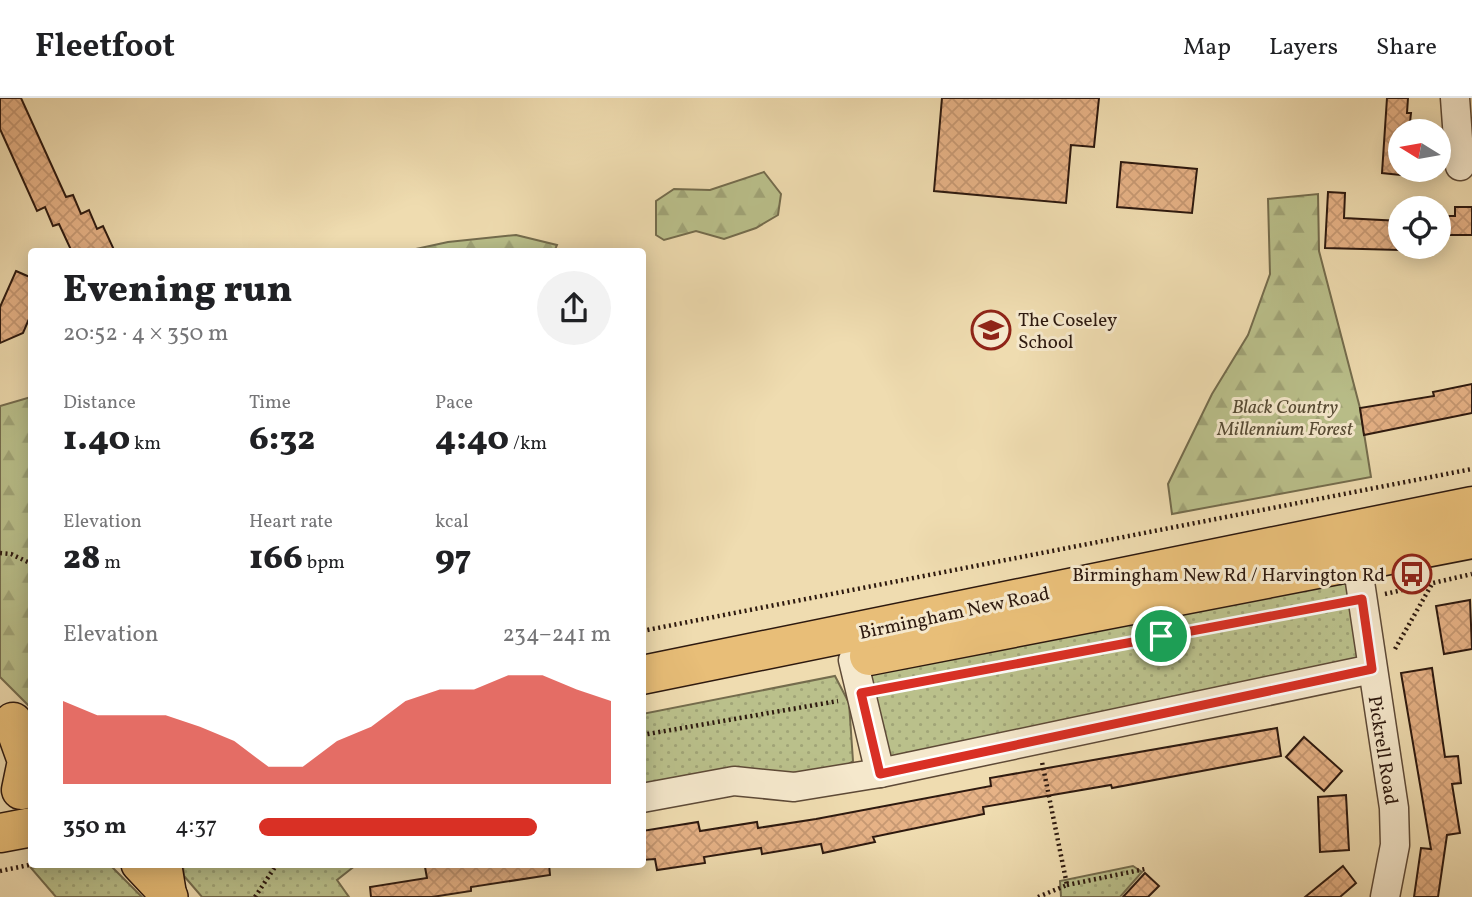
<!DOCTYPE html>
<meta charset="utf-8">
<style>
body{margin:0;font-family:Vollkorn,serif;background:#f2f2f2;color:#202124;height:100vh;display:flex;flex-direction:column;font-size:26px;white-space:nowrap}
*{box-sizing:border-box;margin:0}
p{font-size:23px;color:#757577}
.icon{flex:none;width:38px;height:38px;fill:none;stroke:currentColor;stroke-width:2;stroke-linecap:round;stroke-linejoin:round}
.map{position:relative;flex:1;overflow:hidden}
.drawer{position:absolute;left:28px;top:150px;width:618px;height:620px;display:flex;flex-direction:column;background:#fff;border-radius:7px;box-shadow:0 4px 18px #0003}
.drawer>*{flex:none}
.needle{width:46px;rotate:281deg}
.buttons{position:absolute;left:1388px;top:21px;display:grid;gap:14px}
.buttons a{display:grid;place-items:center;width:63px;height:63px;border-radius:50%;background:#fff;box-shadow:0 4px 18px #0003;font-size:35px}
.pin{position:absolute;display:grid;place-items:center;width:60px;height:60px;color:#fff;margin:-30px;border:4px solid #fff;border-radius:50%;box-shadow:0 2px 7px #0007}
.round{display:grid;place-items:center;flex:none;width:74px;height:74px;border-radius:37px;background:#f2f2f2}
.headline{display:flex;align-items:center;justify-content:space-between;height:119px;padding:0 35px}
h1{font-size:38px;font-weight:800;line-height:52px}
.metrics{display:grid;grid-template-columns:repeat(3,1fr);gap:10px;height:119px;padding:7px 35px}
.metrics div{display:grid;align-content:center}
.metrics b{font-size:35px;font-weight:800}
.metrics small{font-size:19px;font-weight:400}
.metrics p{font-size:19px}
.chart{height:196px;padding:14px 35px}
.chart p{display:flex;justify-content:space-between}
.chart svg{width:100%;height:126px;margin-top:7px;fill:#d93025;opacity:.7}
ul{padding:0 35px;list-style:none;font-size:23px}
li{display:grid;grid-template-columns:112px 84px 1fr;align-items:center;height:52px}
li i{height:18px;border-radius:9px;background:#d93025}
header{display:flex;align-items:center;gap:42px;box-sizing:border-box;height:98px;padding:0 35px;background:#fff;border-bottom:2px solid #e0e0e0}
header strong{font-size:33px}
nav{display:flex;gap:38px;margin-inline-start:auto;font-size:24px}
.map>svg:first-child{display:block}
.green{fill:url(#green-dots);stroke:#746c4d;stroke-width:2}
.forest{fill:url(#forest-firs);stroke:#746c4d;stroke-width:2}
.building{fill:url(#building-cross-hatch);stroke:#2d190f;stroke-width:2}
.lines{fill:none;stroke-linecap:round;stroke-linejoin:round}
.minor-casing{stroke:#5e4a37;stroke-width:31}
.major-casing{stroke:#2d190f;stroke-width:38}
.highway-casing{stroke:#2d190f;stroke-width:41}
.path{stroke:#2d190f;stroke-width:4.5;stroke-dasharray:2 3.5;stroke-linecap:butt}
.minor{stroke:#f5e8cc;stroke-width:28}
.major{stroke:#e8be78;stroke-width:35}
.highway{stroke:#e8be78;stroke-width:38}
.route-casing{stroke:#fff;stroke-width:14}
.route{stroke:#d93025;stroke-width:9}
.labels{text-anchor:middle;stroke-width:6;stroke-linejoin:round;paint-order:stroke}
.poi-label{font-size:19px;fill:#2d190f;stroke:#f5e8cc;text-anchor:start}
.park-label{font-size:19px;font-style:italic;fill:#574b34;stroke:#f5e8cc}
.street-label{font-size:19px;fill:#2d190f;stroke:#f5e8cc}
</style>
<header>
<strong>Fleetfoot</strong>
<nav><a>Map</a><a>Layers</a><a>Share</a></nav>
</header>
<div class="map">
<svg width="1472" height="799" viewBox="0 0 1472 799">
<defs>
<pattern id="green-dots" width="8" height="8" patternUnits="userSpaceOnUse" patternTransform="scale(1.75)"><rect width="8" height="8" fill="#bac08b"/><path d="M2 2h.1M6 6h.1" fill="none" stroke="#a0a477" stroke-width="1.8" stroke-linecap="round"/></pattern>
<pattern id="forest-firs" width="22" height="20" patternUnits="userSpaceOnUse" patternTransform="scale(1.75)"><rect width="22" height="20" fill="#bac08b"/><path d="M5 1l3.5 6h-7zM16 11l3.5 6h-7z" fill="#a0a477"/></pattern>
<pattern id="building-cross-hatch" width="8" height="8" patternUnits="userSpaceOnUse" patternTransform="scale(1.75)"><rect width="8" height="8" fill="#e6b286"/><path d="M0 0l8 8M0 8l8-8" fill="none" stroke="#c69872"/></pattern>
</defs>
<rect width="100%" height="100%" fill="#efdcb0"/>
<filter id="stains"><feTurbulence type="fractalNoise" baseFrequency=".00286" numOctaves="4"/><feColorMatrix values="0 0 0 0 .2 0 0 0 0 .09 0 0 0 0 .02 0 0 0 .5 -.17"/></filter>
<radialGradient id="worn" r=".72"><stop offset=".6" stop-color="#630" stop-opacity="0"/><stop offset="1" stop-color="#630" stop-opacity=".3"/></radialGradient>
<g class="green">
<path d="M1357 464 1372 571 880 675 855 570Z"/>
<path d="M835 578 849 605 853 663 836 675 642 688V616Z"/>
<path d="M54 766 110 767 142 799H56L31 770Z"/>
<path d="M183 767V766L356 767 337 782 349 799H202L184 778Z"/>
<path d="M1133 768 1142 774 1120 799H1061L1060 783Z"/>
</g>
<g class="forest">
<path d="M764 74 781 96 778 117 756 130 724 141 696 133 664 142 656 137V103L674 91 710 92Z"/>
<path d="M1318 96 1319 153 1360 310 1371 379 1172 416 1168 386 1212 296 1248 237 1270 176 1268 101Z"/>
<path d="M516 137 557 147 554 154H402L448 144Z"/>
<path d="M31 299H32L31 610 0 579V308Z"/>
</g>
<g class="building">
<path d="M0 0H21L66 99 73 97 81 116 89 112 97 131 103 128 115 154H72L59 126 53 128 45 109 37 113 0 31Z"/>
<path d="M942 0H1099L1094 49 1071 47 1066 105 934 93Z"/>
<path d="M1387 0H1408L1407 15H1411L1409 33H1400V77L1382 75Z"/>
<path d="M1121 64 1197 71 1192 115 1117 109Z"/>
<path d="M1328 94 1345 95 1344 120 1400 123V152L1325 150Z"/>
<path d="M1455 109H1472V137H1438V118H1455Z"/>
<path d="M16 173 32 180V214L23 235 0 245V209Z"/>
<path d="M1472 286V315L1364 337 1360 310 1434 298 1433 294Z"/>
<path d="M1470 502 1472 551 1444 556 1436 508Z"/>
<path d="M1432 570 1445 659 1458 658 1461 685 1452 686 1460 735 1447 737 1438 799H1414L1421 750 1431 751 1401 575Z"/>
<path d="M1277 630 1281 658 1112 690 1111 687 983 709 984 716 873 739 875 744 823 755 821 746 762 756 761 750 704 759 705 765 657 772 655 761 642 762V733L698 724 700 733 757 724 758 730 816 721 991 688 990 680Z"/>
<path d="M1304 639 1342 673 1324 693 1286 659Z"/>
<path d="M1346 697 1349 752 1320 754 1318 699Z"/>
<path d="M442 766H549L550 777 471 789V793L432 799H371L370 789 427 780 425 769Z"/>
<path d="M1343 768 1356 785 1340 799H1305Z"/>
<path d="M1145 775 1159 788 1148 799H1123Z"/>
</g>
<g class="lines">
<defs>
<g id="minor">
<path d="M1455 0 1460 68"/>
<path d="M1357 464 1394 710 1395 747 1385 799"/>
<path d="M880 675 1372 571"/>
<path d="M642 700 734 683 794 689 880 675 853 562"/>
</g>
<path id="major" d="M139 766 170 799"/>
<g id="highway">
<path d="M869 558 1472 441"/>
<path d="M642 577 1472 408"/>
<path d="M13 624 27 663 21 692"/>
<path d="M0 735 32 729"/>
<path d="M162 766 167 796"/>
</g>
</defs>
<use href="#minor" class="minor-casing"/>
<use href="#major" class="major-casing"/>
<use href="#highway" class="highway-casing"/>
<g class="path">
<path d="M0 455 11 456 32 466"/>
<path d="M1385 496 1472 476"/>
<path d="M642 533 1472 371"/>
<path d="M1395 551 1432 486"/>
<path d="M883 591 1339 505"/>
<path d="M642 637 838 603"/>
<path d="M0 773 34 766"/>
<path d="M1067 787 1145 771"/>
<path d="M255 799 277 766"/>
<path d="M1038 799 1067 787 1042 664"/>
</g>
<use href="#minor" class="minor"/>
<use href="#major" class="major"/>
<use href="#highway" class="highway"/>
</g>
<g class="lines">
<defs>
<path id="route" d="M1362 501 1372 571 880 676 861 595Z"/>
</defs>
<use href="#route" class="route-casing"/>
<use href="#route" class="route"/>
</g>
<defs>
<symbol id="school-ring" viewBox="-11 -11 22 22"><circle r="9.5" fill="#f5e8cc" stroke="#8f2418" stroke-width="1.5"/><path d="M0-5L7-2L0 1L-7-2ZM-4 1L0 2.5L4 1V4Q0 6-4 4Z" fill="#8f2418"/></symbol>
<symbol id="bus-ring" viewBox="-11 -11 22 22"><circle r="9.5" fill="#f5e8cc" stroke="#8f2418" stroke-width="1.5"/><path d="M-5-6H5V4H4V6H2V4H-2V6H-4V4H-5ZM-3.5-4V0h7V-4ZM-3.5 1.2v1.5H-2V1.2ZM2 1.2v1.5H3.5V1.2Z" fill="#8f2418"/></symbol>
</defs>
<g fill-rule="evenodd">
<use href="#school-ring" x="969" y="210" width="44" height="44"/>
<use href="#bus-ring" x="1390" y="454" width="44" height="44"/>
</g>
<g class="labels">
<g class="poi-label">
<text x="1018" y="228">The Coseley<tspan x="1018" dy="22">School</tspan></text>
<text x="1385" y="483" text-anchor="end">Birmingham New Rd / Harvington Rd</text>
</g>
<g class="park-label">
<text x="1285" y="315">Black Country<tspan x="1285" dy="22">Millennium Forest</tspan></text>
</g>
<g class="street-label">
<text transform="translate(954 514) rotate(-12)" y="7">Birmingham New Road</text>
<text transform="translate(1384 652) rotate(81)" y="7">Pickrell Road</text>
</g>
</g>
<rect width="100%" height="100%" filter="url(#stains)"/>
<rect width="100%" height="100%" fill="url(#worn)"/>
</svg>
<div class="buttons">
<a><svg class="needle" viewBox="-14 -14 28 28"><path d="M0-13l5 13h-10z" fill="#e53935"/><path d="M0 13l5-13h-10z" fill="#757577"/></svg></a>
<a><svg class="icon" aria-label="locate" viewBox="0 0 24 24"><circle cx="12" cy="12" r="6"/><path d="M12 2v4M12 18v4M2 12h4M18 12h4"/></svg></a>
</div>
<div class="pin" style="left:1161px;top:538px;background:#1e9e55"><svg class="icon" aria-label="arrive" viewBox="0 0 24 24"><path d="M6 21V4h12l-3 4 3 4H6"/></svg></div>
<section class="drawer">
<div class="headline"><div><h1>Evening run</h1><p>20:52 · 4 × 350 m</p></div><a class="round"><svg class="icon" aria-label="share" viewBox="0 0 24 24"><path d="M12 15V3M7 8l5-5 5 5M5 13v7h14v-7"/></svg></a></div>
<div class="metrics">
<div><p>Distance</p><b>1.40<small> km</small></b></div>
<div><p>Time</p><b>6:32</b></div>
<div><p>Pace</p><b>4:40<small> /km</small></b></div>
</div>
<div class="metrics">
<div><p>Elevation</p><b>28<small> m</small></b></div>
<div><p>Heart rate</p><b>166<small> bpm</small></b></div>
<div><p>kcal</p><b>97</b></div>
</div>
<div class="chart"><p><span>Elevation</span>234–241 m</p>
<svg viewBox="0 0 160 44" preserveAspectRatio="none"><path d="M0 44V15L10 20L20 20L30 20L40 24L50 29L60 38L70 38L80 29L90 24L100 15L110 11L120 11L130 6L140 6L150 11L160 15V44z"/></svg>
</div>
<ul>
<li><b>350 m</b>4:37<i style="width:79%"></i></li>
</ul>
</section>
</div>
